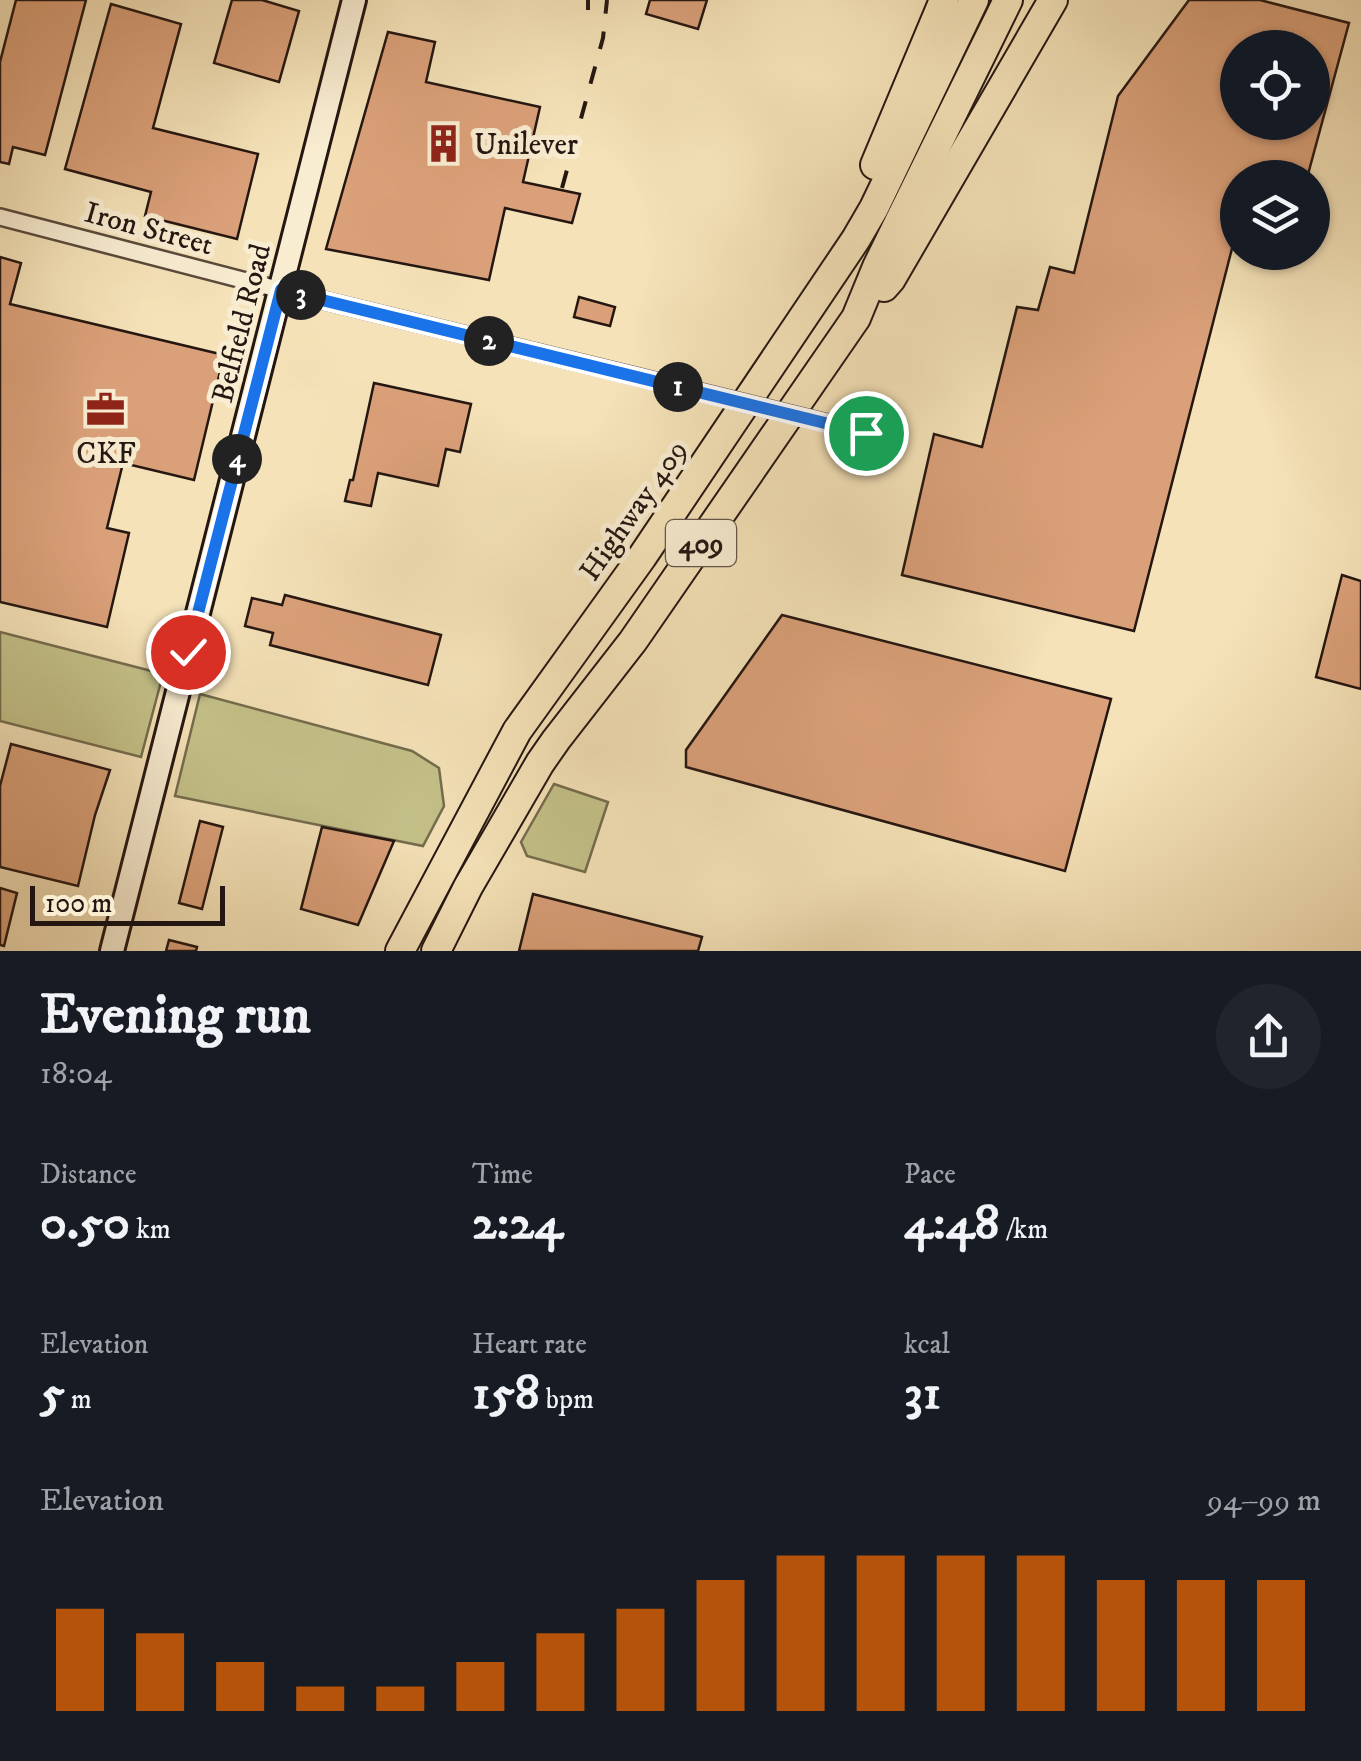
<!DOCTYPE html>
<meta charset="utf-8">
<style>
body{margin:0;font-family:"IM FELL DW Pica",serif;background:#20242c;color:#f1f3f6;height:100vh;display:flex;flex-direction:column;font-size:38px;white-space:nowrap}
*{box-sizing:border-box;margin:0}
p{font-size:32px;color:#9ea1a6}
.icon{flex:none;width:55px;height:55px;fill:none;stroke:currentColor;stroke-width:2;stroke-linecap:round;stroke-linejoin:round}
.map{position:relative;height:951px;overflow:hidden}
.sheet{display:flex;flex-direction:column;background:#171b24;flex:1}
.sheet>*{flex:none}
.fabs{position:absolute;left:1220px;top:30px;display:grid;gap:20px}
.fabs a{display:grid;place-items:center;width:110px;height:110px;border-radius:50%;background:#171b24;box-shadow:0 2px 8px #0004;font-size:50px}
.scale{position:absolute;left:30px;bottom:25px;width:195px;box-sizing:border-box;padding-left:10px;border:5px solid #241611;border-top:0;font-size:28px;line-height:35px;white-space:nowrap;color:#241611;-webkit-text-stroke:8px #f8ecd1;paint-order:stroke}
.pin{position:absolute;display:grid;place-items:center;width:85px;height:85px;color:#fff;margin:-42px;border:5px solid #fff;border-radius:50%;box-shadow:0 2px 10px #0007}
.km{position:absolute;width:50px;height:50px;margin:-25px;border-radius:50%;background:#222;color:#fff;font-size:28px;line-height:50px;text-align:center}
.round{display:grid;place-items:center;flex:none;width:105px;height:105px;border-radius:52px;background:#20242c}
.summary{display:flex;align-items:center;justify-content:space-between;height:170px;padding:0 40px}
h1{font-size:55px;font-weight:800;line-height:75px}
.figures{display:grid;grid-template-columns:repeat(3,1fr);gap:15px;height:170px;padding:10px 40px}
.figures div{display:grid;align-content:center}
.figures b{font-size:50px;font-weight:800}
.figures small{font-size:28px;font-weight:400}
.figures p{font-size:28px}
.chart{height:280px;padding:20px 40px}
.chart p{display:flex;justify-content:space-between}
.chart svg{width:100%;height:180px;margin-top:10px;stroke:#b45309;stroke-width:6}
.map>svg:first-child{display:block}
.green{fill:#c4c189;stroke:#746c4d;stroke-width:2.5}
.building{fill:#daa079;stroke:#241611;stroke-width:2.5;fill-rule:evenodd}
.lines{fill:none;stroke-linecap:round;stroke-linejoin:round}
.minor-casing{stroke:#58493b;stroke-width:20}
.secondary-casing{stroke:#241611;stroke-width:28}
.motorway-casing{stroke:#241611;stroke-width:32}
.minor{stroke:#f8ecd1;stroke-width:15}
.secondary{stroke:#f8ecd1;stroke-width:22}
.motorway{stroke:#f5e2b8;stroke-width:28}
.rail{stroke:#241611;stroke-width:4;stroke-dasharray:18 18;stroke-linecap:butt}
.minor-bridge-casing{stroke:#58493b;stroke-width:20;stroke-linecap:butt}
.minor-bridge{stroke:#f8ecd1;stroke-width:15}
.route-casing{stroke:#fff;stroke-width:20}
.route{stroke:#1a73e8;stroke-width:12}
.labels{text-anchor:middle;stroke-width:10;stroke-linejoin:round;paint-order:stroke}
.shield{fill:#f8ecd1;stroke:#64564b;stroke-width:2.5}
.shield-label{font-size:28px;font-weight:bold;fill:#241611}
.poi-label{font-size:30px;fill:#241611;stroke:#f8ecd1;text-anchor:start}
.street-label{font-size:30px;fill:#241611;stroke:#f8ecd1}
</style>
<div class="map">
<svg width="1361" height="951" viewBox="0 0 1361 951">
<rect width="100%" height="100%" fill="#f5e2b8"/>
<filter id="stains"><feTurbulence type="fractalNoise" baseFrequency=".002" numOctaves="4"/><feColorMatrix values="0 0 0 0 .2 0 0 0 0 .09 0 0 0 0 .02 0 0 0 .5 -.17"/></filter>
<radialGradient id="worn" r=".72"><stop offset=".6" stop-color="#630" stop-opacity="0"/><stop offset="1" stop-color="#630" stop-opacity=".3"/></radialGradient>
<g class="green">
<path d="M0 632 163 674 141 757 0 721Z"/>
<path d="M200 694 412 751 439 768 444 806 423 846 175 796Z"/>
<path d="M554 784 608 802 585 872 527 856 521 842Z"/>
</g>
<g class="building">
<path d="M16 0H86L45 155 13 147 9 164 0 162V62Z"/>
<path d="M232 0H262L299 11 279 82 214 63Z"/>
<path d="M650 0H707L698 29 646 14Z"/>
<path d="M1189 0H1260L1349 23 1307 178H1262L1250 175V178H1238V225L1134 631 902 575 934 434 982 447 1017 307 1038 310 1050 267 1074 273 1118 96ZM1238 48H1312V122H1238Z"/>
<path d="M111 4 181 24 153 128 258 154 237 239 145 216 151 192 65 169Z"/>
<path d="M388 32 435 42 426 82 540 107 523 182 580 194 572 223 505 208 489 280 326 249Z"/>
<path d="M0 257 21 263 10 304 224 355 194 480 123 463 107 528 129 533 107 627 0 602Z"/>
<path d="M579 297 615 307 610 326 574 317Z"/>
<path d="M374 383 471 404 460 452 446 449 438 486 378 473 371 506 345 501 350 480H353Z"/>
<path d="M1342 575 1361 581V689L1316 677Z"/>
<path d="M285 595 441 635 428 685 270 645 273 633 245 626 252 598 282 605Z"/>
<path d="M782 615 1111 699 1065 871 686 767V750Z"/>
<path d="M11 744 110 770 95 815 78 886 0 867V786Z"/>
<path d="M200 821 223 827 202 909 179 903Z"/>
<path d="M322 827 394 841 358 925 301 909Z"/>
<path d="M0 888 17 893 4 946 0 945Z"/>
<path d="M533 894 702 937 698 951H519Z"/>
<path d="M169 940 197 947 196 951H166Z"/>
</g>
<g class="lines">
<defs>
<g id="minor">
<path d="M0 217 281 290 692 390"/>
<path d="M823 422 867 433"/>
</g>
<path id="secondary" d="M112 951 354 0"/>
<g id="motorway">
<path d="M875 165 944 0"/>
<path d="M884 287 891 279 1053 0"/>
<path d="M400 951 517 731 642 557 856 239 874 208 974 0"/>
<path d="M436 951 468 887 540 763 556 740 633 641 856 318 877 267 1008 0"/>
</g>
</defs>
<use href="#minor" class="minor-casing"/>
<use href="#secondary" class="secondary-casing"/>
<use href="#motorway" class="motorway-casing"/>
<use href="#minor" class="minor"/>
<use href="#secondary" class="secondary"/>
<use href="#motorway" class="motorway"/>
<g class="rail">
<path d="M588 10V0"/>
<path d="M562 188 603 38 607 0"/>
</g>
<defs>
<path id="minor-bridge" d="M692 390 823 422"/>
</defs>
<use href="#minor-bridge" class="minor-bridge-casing"/>
<use href="#minor-bridge" class="minor-bridge"/>
</g>
<g class="lines">
<defs>
<path id="route" d="M188 652 281 290 866 433"/>
</defs>
<use href="#route" class="route-casing"/>
<use href="#route" class="route"/>
</g>
<defs>
<symbol id="building-bare" viewBox="-9 -9 18 18"><path d="M-4-6H4V6H1V3H-1V6H-4ZM-2.5-4.3h1.7v1.8h-1.7ZM.8-4.3h1.7v1.8H.8ZM-2.5-1h1.7V.8h-1.7ZM.8-1h1.7V.8H.8Z" fill="#8f2418" stroke="#f8ecd1" stroke-width="2.5" paint-order="stroke"/></symbol>
<symbol id="office-bare" viewBox="-9 -9 18 18"><path d="M-6-3h4V-5.5h4V-3h4V5H-6ZM-1-4.5V-3h2v-1.5ZM-6 0V1H6V0Z" fill="#8f2418" stroke="#f8ecd1" stroke-width="2.5" paint-order="stroke"/></symbol>
</defs>
<g fill-rule="evenodd">
<use href="#building-bare" x="416" y="116" width="55" height="55"/>
<use href="#office-bare" x="78" y="382" width="55" height="55"/>
</g>
<g class="labels">
<rect class="shield" x="666" y="520" width="70" height="46" rx="8"/>
<g class="shield-label">
<text x="701" y="553">409</text>
</g>
<g class="poi-label">
<text x="474" y="154">Unilever</text>
<text x="106" y="463" text-anchor="middle">CKF</text>
</g>
<g class="street-label">
<text transform="translate(149 228) rotate(15)" y="10">Iron Street</text>
<text transform="translate(241 323) rotate(-76)" y="10">Belfield Road</text>
<text transform="translate(633 510) rotate(-55)" y="10">Highway 409</text>
</g>
</g>
<rect width="100%" height="100%" filter="url(#stains)"/>
<rect width="100%" height="100%" fill="url(#worn)"/>
</svg>
<div class="fabs">
<a><svg class="icon" aria-label="locate" viewBox="0 0 24 24"><circle cx="12" cy="12" r="6"/><path d="M12 2v4M12 18v4M2 12h4M18 12h4"/></svg></a>
<a><svg class="icon" aria-label="layers" viewBox="0 0 24 24"><path d="M12 4l9 5-9 5-9-5zM3 14l9 5 9-5"/></svg></a>
</div>
<div class="scale">100 m</div>
<div class="pin" style="left:866px;top:433px;background:#1e9e55"><svg class="icon" aria-label="arrive" viewBox="0 0 24 24"><path d="M6 21V4h12l-3 4 3 4H6"/></svg></div>
<div class="pin" style="left:188px;top:652px;background:#d93025"><svg class="icon" aria-label="check" viewBox="0 0 24 24"><path d="M5 12l5 5 9-10"/></svg></div>
<b class="km" style="left:678px;top:387px">1</b>
<b class="km" style="left:489px;top:341px">2</b>
<b class="km" style="left:301px;top:295px">3</b>
<b class="km" style="left:237px;top:459px">4</b>
</div>
<section class="sheet">
<div class="summary"><div><h1>Evening run</h1><p>18:04</p></div><a class="round"><svg class="icon" aria-label="share" viewBox="0 0 24 24"><path d="M12 15V3M7 8l5-5 5 5M5 13v7h14v-7"/></svg></a></div>
<div class="figures">
<div><p>Distance</p><b>0.50<small> km</small></b></div>
<div><p>Time</p><b>2:24</b></div>
<div><p>Pace</p><b>4:48<small> /km</small></b></div>
</div>
<div class="figures">
<div><p>Elevation</p><b>5<small> m</small></b></div>
<div><p>Heart rate</p><b>158<small> bpm</small></b></div>
<div><p>kcal</p><b>31</b></div>
</div>
<div class="chart"><p><span>Elevation</span>94–99 m</p>
<svg viewBox="0 0 160 44" preserveAspectRatio="none"><path d="M5 44V19M15 44V25M25 44V32M35 44V38M45 44V38M55 44V32M65 44V25M75 44V19M85 44V12M95 44V6M105 44V6M115 44V6M125 44V6M135 44V12M145 44V12M155 44V12"/></svg>
</div>
</section>
